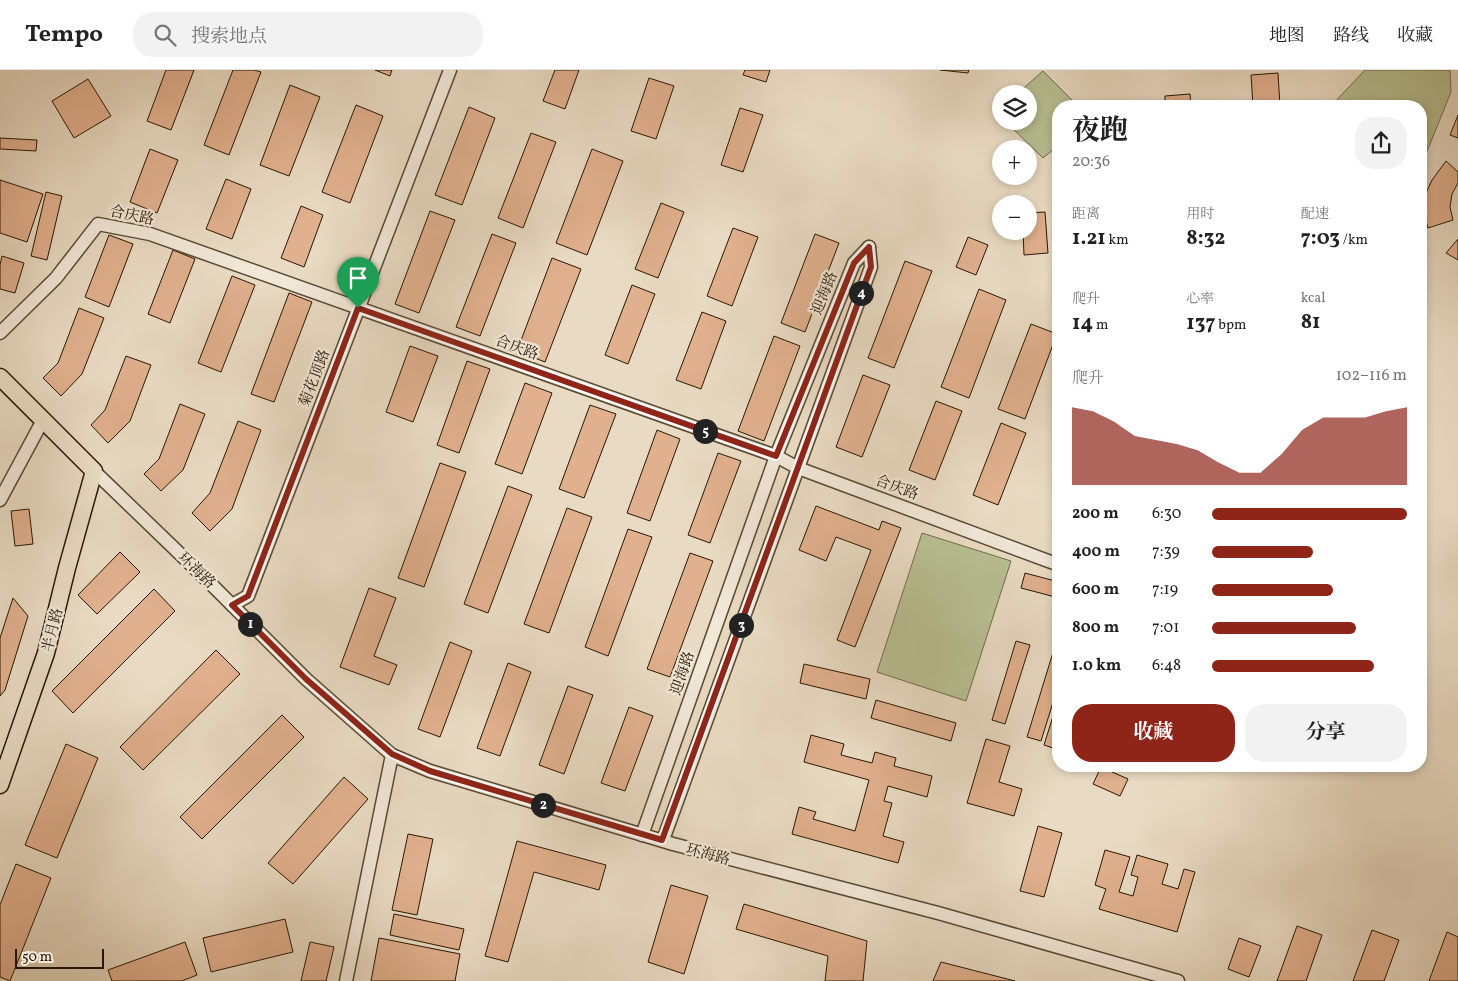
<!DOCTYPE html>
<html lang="zh">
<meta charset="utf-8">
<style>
body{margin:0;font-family:Vollkorn,"Noto Serif SC",serif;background:#f2f2f2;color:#222;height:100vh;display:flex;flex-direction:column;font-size:19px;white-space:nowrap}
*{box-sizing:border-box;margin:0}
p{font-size:16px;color:#767676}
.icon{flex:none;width:28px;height:28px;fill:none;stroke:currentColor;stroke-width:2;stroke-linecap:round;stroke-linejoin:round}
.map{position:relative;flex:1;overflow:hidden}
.details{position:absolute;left:1052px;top:30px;width:375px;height:672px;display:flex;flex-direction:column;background:#fff;border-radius:20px;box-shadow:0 2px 8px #0003}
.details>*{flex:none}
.controls{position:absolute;left:992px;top:15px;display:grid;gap:10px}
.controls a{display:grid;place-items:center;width:45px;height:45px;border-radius:50%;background:#fff;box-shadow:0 2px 8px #0003;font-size:25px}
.scale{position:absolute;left:15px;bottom:12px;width:89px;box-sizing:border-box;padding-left:5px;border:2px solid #281701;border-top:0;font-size:14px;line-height:18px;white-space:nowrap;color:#281701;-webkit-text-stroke:4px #f1e8d8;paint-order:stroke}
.pin{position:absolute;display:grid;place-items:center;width:42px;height:42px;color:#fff;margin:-51px -21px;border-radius:50% 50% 50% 0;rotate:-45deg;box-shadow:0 0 5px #0007}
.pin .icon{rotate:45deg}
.km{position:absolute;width:25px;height:25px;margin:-12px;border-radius:50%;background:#222;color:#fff;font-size:14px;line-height:25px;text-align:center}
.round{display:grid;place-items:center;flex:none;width:52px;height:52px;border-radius:20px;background:#f2f2f2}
.head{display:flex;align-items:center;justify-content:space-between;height:85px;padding:0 20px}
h1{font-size:28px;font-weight:700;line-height:38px}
.metrics{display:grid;grid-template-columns:repeat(3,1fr);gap:8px;height:85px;padding:5px 20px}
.metrics div{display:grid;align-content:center}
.metrics b{font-size:21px;font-weight:700}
.metrics small{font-size:14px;font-weight:400}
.metrics p{font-size:14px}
.chart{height:140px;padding:10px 20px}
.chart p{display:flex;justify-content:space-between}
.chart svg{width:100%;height:90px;margin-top:5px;fill:#8f2418;opacity:.7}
.button{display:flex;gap:10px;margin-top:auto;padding:10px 20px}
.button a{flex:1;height:58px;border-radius:20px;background:#8f2418;color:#fff;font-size:20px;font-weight:700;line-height:58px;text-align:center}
.button a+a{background:#f2f2f2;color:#222}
ul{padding:0 20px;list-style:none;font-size:16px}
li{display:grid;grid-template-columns:80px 60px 1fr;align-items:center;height:38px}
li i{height:12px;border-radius:6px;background:#8f2418}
header{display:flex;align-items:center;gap:30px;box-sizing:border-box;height:70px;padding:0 25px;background:#fff;border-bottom:1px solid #e0e0e0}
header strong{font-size:24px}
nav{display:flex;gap:28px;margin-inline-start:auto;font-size:18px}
.search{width:350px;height:45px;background:#f2f2f2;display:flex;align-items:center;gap:12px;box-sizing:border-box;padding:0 18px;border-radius:20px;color:#767676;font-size:19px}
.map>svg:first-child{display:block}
.grass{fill:#b8c093;stroke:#706c4a}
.building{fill:#e1b08e;stroke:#281701}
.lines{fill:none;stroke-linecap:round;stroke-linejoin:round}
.minor-casing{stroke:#584832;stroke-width:15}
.major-casing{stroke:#281701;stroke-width:19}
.minor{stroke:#f1e8d8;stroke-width:12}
.major{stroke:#e9dbc3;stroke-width:16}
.route-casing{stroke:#fff;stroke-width:10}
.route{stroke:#8f2418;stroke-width:6}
.labels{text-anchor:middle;stroke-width:4.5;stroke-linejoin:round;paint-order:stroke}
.street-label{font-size:15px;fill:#281701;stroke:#f1e8d8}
</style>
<header>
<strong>Tempo</strong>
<div class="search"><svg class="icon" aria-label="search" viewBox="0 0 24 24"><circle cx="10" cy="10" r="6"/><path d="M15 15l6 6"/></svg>搜索地点</div>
<nav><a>地图</a><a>路线</a><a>收藏</a></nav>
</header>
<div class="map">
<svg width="1458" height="911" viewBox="0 0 1458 911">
<rect width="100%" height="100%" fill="#e9dbc3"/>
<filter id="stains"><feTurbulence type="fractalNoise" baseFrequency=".004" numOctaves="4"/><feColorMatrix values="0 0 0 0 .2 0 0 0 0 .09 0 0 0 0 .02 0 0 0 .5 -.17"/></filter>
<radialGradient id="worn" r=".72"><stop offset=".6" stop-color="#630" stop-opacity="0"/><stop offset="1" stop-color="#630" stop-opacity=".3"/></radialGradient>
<g class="grass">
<path d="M1365 0H1450L1451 22 1421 96V36H1331Z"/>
<path d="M1043 1 1078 36H1059V75L1043 88 1005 51H1029V24H1017Z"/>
<path d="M922 463 1011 491 966 631 877 602Z"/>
</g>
<g class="building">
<path d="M166 0H194L171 60 147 51Z"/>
<path d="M233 0H254L261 2 229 85 204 75Z"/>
<path d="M375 0H392L390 6Z"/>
<path d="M555 0H579L565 39 543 31Z"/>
<path d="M745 0H770L766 12 743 5Z"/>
<path d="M940 0H969L968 3Z"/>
<path d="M1278 3 1280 36H1253L1251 5Z"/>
<path d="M649 8 674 16 656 69 631 61Z"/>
<path d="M88 9 111 46 74 68 52 31Z"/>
<path d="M290 15 320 27 289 106 260 95Z"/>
<path d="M1190 24 1191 36H1165V26Z"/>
<path d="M356 35 383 46 350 133 322 122Z"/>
<path d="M469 37 495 48 462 135 435 125Z"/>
<path d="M740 38 763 45 743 102 721 95Z"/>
<path d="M1458 45V68L1450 65Z"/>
<path d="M531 63 556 72 523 158 498 148Z"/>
<path d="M0 68 37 70 36 81 0 79Z"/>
<path d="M150 79 178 90 157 143 130 132Z"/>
<path d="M592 79 623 91 587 185 556 173Z"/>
<path d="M1446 91 1458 102V113L1452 124 1450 137 1453 150 1428 158 1425 147 1426 123 1432 110Z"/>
<path d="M226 109 251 119 232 169 206 159Z"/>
<path d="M0 110 43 124 27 172 0 163Z"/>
<path d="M46 122 62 126 47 190 31 186Z"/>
<path d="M661 133 684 142 658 208 635 199Z"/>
<path d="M301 136 323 145 304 197 281 188Z"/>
<path d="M430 141 455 150 419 243 395 234Z"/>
<path d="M1045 142 1048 183 1024 185 1023 161H1029V143Z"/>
<path d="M733 158 758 167 732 236 707 226Z"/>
<path d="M492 164 516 173 480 266 456 257Z"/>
<path d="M815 164 839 173 805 262 781 253Z"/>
<path d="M109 165 133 174 109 237 85 227Z"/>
<path d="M968 167 988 175 976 205 956 197Z"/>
<path d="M1458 169V190L1446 183Z"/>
<path d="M1421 170 1425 171 1421 182Z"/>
<path d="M173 180 195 189 170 253 148 244Z"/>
<path d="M2 186 24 193 15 223 0 219V195Z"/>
<path d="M552 188 581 199 545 292 517 281Z"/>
<path d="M905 191 932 201 894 298 868 288Z"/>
<path d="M232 206 255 215 221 302 198 293Z"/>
<path d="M632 215 655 224 628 294 605 285Z"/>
<path d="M979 219 1006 230 969 328 941 317Z"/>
<path d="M289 223 312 232 274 332 251 324Z"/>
<path d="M79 238 104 248 82 304 61 326 43 308 58 293Z"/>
<path d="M702 242 726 251 701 319 676 310Z"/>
<path d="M1031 254 1057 264 1025 349 998 339Z"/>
<path d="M774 266 800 276 764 371 738 361Z"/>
<path d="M410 276 438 286 413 352 386 342Z"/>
<path d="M126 286 151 295 130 351 108 373 91 355 105 340Z"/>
<path d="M467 291 490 299 459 383 437 375Z"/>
<path d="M863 305 890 315 862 387 836 377Z"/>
<path d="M525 313 552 323 522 404 495 394Z"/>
<path d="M936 331 962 341 935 410 909 400Z"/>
<path d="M180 334 205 344 183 400 161 421 144 404 159 389Z"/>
<path d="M590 335 616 344 584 428 559 419Z"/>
<path d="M238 351 261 360 232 439 210 461 192 443 210 423Z"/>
<path d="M1001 353 1026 363 998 435 973 425Z"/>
<path d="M657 360 680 369 650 451 627 443Z"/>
<path d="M718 383 741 391 710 473 688 465Z"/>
<path d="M440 393 466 402 424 517 398 508Z"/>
<path d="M508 416 532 425 488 543 464 534Z"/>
<path d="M816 436 879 460 882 451 901 458 855 577 837 570 871 480 836 467 826 491 799 480Z"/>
<path d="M567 438 592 447 549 563 524 554Z"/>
<path d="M29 439 33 474 15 476 11 441Z"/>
<path d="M628 459 652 467 608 586 585 577Z"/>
<path d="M120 482 140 502 97 544 78 525Z"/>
<path d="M690 483 713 491 670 607 647 599Z"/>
<path d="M1025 503 1059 512V528L1021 518Z"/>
<path d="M369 518 396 528 374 586 397 595 389 615 340 597Z"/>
<path d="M154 519 175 541 73 643 52 621Z"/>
<path d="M13 528 28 546 5 620 0 626V568Z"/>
<path d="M1059 563V613L1041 671 1027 667Z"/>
<path d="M1016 571 1030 575 1005 654 992 650Z"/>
<path d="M450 572 472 581 440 667 418 659Z"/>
<path d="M216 580 240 604 143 700 120 677Z"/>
<path d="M508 593 531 602 500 686 477 678Z"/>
<path d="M804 594 870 609 866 629 800 613Z"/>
<path d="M568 616 593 625 564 704 539 695Z"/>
<path d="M1059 627V680L1044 675Z"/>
<path d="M876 630 956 653 951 671 871 648Z"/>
<path d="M629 637 653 646 625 721 601 713Z"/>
<path d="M282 645 304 667 202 769 180 747Z"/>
<path d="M811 665 844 674 841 685 872 693 875 682 896 688 894 696 932 706 927 727 888 716 884 731 892 733 883 766 904 772 898 793 792 764 799 737 816 742 813 749 855 761 869 710 804 692Z"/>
<path d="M986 669 1010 676 999 712 1022 719 1014 746 967 733Z"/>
<path d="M66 674 98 688 57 788 25 775Z"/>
<path d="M1101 697 1128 709 1120 726 1093 714Z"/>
<path d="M344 707 368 729 293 814 268 793Z"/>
<path d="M1038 756 1062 763 1044 827 1020 821Z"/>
<path d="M408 764 433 769 417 845 392 840Z"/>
<path d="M517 771 606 795 599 820 534 802 508 892 485 886Z"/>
<path d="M1105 780 1130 787 1119 822 1133 826 1138 807 1131 805 1137 785 1168 794 1162 814 1178 819 1184 799 1195 802 1177 862 1099 839 1106 819 1095 815Z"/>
<path d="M16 794 51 808 10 911 0 907V835Z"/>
<path d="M671 815 708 826 684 904 648 892Z"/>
<path d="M744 834 867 871 863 911H825L828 886 736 859Z"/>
<path d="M394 844 464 859 459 880 390 865Z"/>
<path d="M285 849 293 882 211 902 203 868Z"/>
<path d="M1297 856 1322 865 1306 911H1277Z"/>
<path d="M1372 860 1399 870 1384 911H1353Z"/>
<path d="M1447 862 1458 867V911H1429Z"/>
<path d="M379 868 460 884 455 911H371Z"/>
<path d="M1239 868 1261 876 1249 907 1228 899Z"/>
<path d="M185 872 197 905 182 911H112L108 900Z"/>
<path d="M310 872 334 877 326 911H301Z"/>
<path d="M941 892 1015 911H933Z"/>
</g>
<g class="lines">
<defs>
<g id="minor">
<path d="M0 263 56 208 98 154 150 164 776 386 798 398 1059 495"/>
<path d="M94 401 208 511 306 609 392 685 430 701 673 774 938 843 1178 911"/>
<path d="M0 430 43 350"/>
<path d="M232 535 248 526 450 0"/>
<path d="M642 765 776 386 854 193 869 177"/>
<path d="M663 770 871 197 869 177"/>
<path d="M346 911 392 685"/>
</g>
<path id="major" d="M0 307 94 401 67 498 46 583 0 715"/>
</defs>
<use href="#minor" class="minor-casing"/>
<use href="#major" class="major-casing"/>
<use href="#minor" class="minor"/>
<use href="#major" class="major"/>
</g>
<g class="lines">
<defs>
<path id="route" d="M869 177 871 197 662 770 430 701 392 684 306 609 232 535 248 526 358 238 776 386 854 193Z"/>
</defs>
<use href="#route" class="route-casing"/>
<use href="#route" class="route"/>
</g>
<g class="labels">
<g class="street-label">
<text transform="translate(132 145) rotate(12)" y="5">合庆路</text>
<text transform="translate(824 223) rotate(-68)" y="5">迎海路</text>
<text transform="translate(517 277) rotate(20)" y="5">合庆路</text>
<text transform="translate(314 308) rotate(-69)" y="5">菊花顶路</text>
<text transform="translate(897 417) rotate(20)" y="5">合庆路</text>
<text transform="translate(197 500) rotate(44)" y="5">环海路</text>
<text transform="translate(52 560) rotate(-76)" y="5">半月路</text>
<text transform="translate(682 603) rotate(-71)" y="5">迎海路</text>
<text transform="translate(708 784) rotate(15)" y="5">环海路</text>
</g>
</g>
<rect width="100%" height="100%" filter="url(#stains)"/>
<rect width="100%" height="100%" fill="url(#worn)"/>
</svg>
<div class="controls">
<a><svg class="icon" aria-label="layers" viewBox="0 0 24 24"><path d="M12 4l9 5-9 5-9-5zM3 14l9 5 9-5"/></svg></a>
<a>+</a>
<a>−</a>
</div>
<div class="scale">50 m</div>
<div class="pin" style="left:358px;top:238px;background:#1e9e55"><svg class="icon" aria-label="arrive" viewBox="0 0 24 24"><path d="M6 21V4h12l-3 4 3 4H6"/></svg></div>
<b class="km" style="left:250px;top:554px">1</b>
<b class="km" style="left:543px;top:735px">2</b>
<b class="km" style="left:741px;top:555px">3</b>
<b class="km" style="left:861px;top:223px">4</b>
<b class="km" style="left:705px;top:361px">5</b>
<section class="details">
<div class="head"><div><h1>夜跑</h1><p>20:36</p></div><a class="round"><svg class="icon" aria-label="share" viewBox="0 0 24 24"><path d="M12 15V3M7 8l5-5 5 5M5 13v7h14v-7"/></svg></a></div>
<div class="metrics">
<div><p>距离</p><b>1.21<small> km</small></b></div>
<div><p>用时</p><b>8:32</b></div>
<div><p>配速</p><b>7:03<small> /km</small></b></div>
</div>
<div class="metrics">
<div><p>爬升</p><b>14<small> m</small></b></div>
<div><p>心率</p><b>137<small> bpm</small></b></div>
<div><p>kcal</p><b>81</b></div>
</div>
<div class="chart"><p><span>爬升</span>102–116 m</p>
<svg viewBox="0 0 160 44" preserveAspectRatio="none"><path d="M0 44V6L10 8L20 13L30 20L40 22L50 24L60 27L70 33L80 38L90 38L100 29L110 17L120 11L130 11L140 11L150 8L160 6V44z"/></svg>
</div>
<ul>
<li><b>200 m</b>6:30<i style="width:100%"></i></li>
<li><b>400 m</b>7:39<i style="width:52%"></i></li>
<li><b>600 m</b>7:19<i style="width:62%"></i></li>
<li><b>800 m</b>7:01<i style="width:74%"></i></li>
<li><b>1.0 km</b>6:48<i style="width:83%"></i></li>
</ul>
<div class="button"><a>收藏</a><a>分享</a></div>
</section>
</div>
